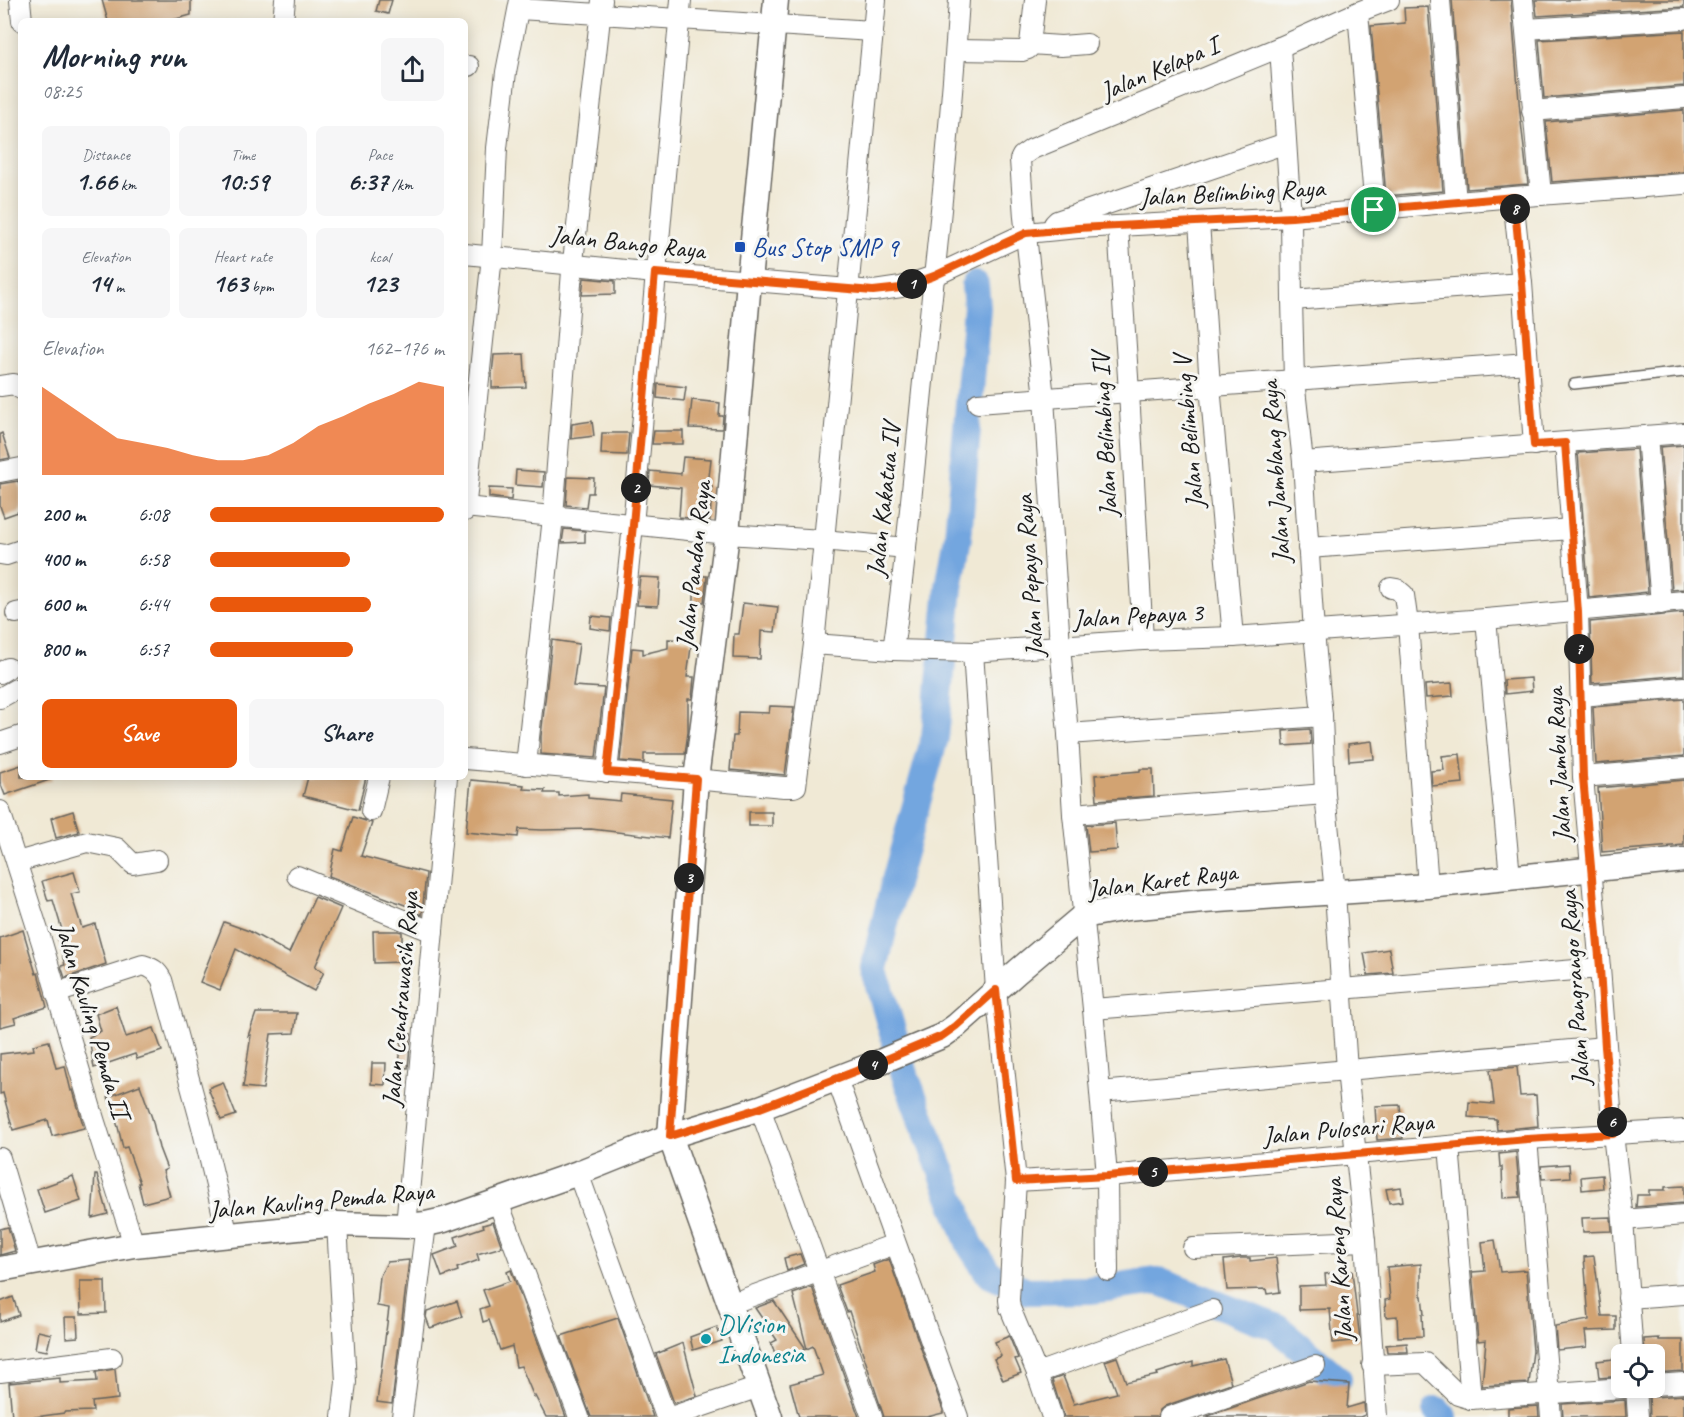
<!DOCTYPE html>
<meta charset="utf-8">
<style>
body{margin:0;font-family:Caveat,sans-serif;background:#f6f6f7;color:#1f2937;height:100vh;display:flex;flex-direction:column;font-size:22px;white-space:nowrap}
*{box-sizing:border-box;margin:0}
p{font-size:20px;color:#747a83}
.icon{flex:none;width:33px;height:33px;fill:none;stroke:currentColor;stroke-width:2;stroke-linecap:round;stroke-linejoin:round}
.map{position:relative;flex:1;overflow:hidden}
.drawer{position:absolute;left:18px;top:18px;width:450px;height:762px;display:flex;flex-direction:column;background:#fff;border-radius:9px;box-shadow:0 3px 15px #0003}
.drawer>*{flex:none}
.buttons{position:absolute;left:1611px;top:1344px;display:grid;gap:12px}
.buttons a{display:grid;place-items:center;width:54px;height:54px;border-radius:9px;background:#fff;box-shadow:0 3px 15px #0003;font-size:30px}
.pin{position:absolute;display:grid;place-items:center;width:51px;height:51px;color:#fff;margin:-26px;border:3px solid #fff;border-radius:50%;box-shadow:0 2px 6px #0007}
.km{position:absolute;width:30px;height:30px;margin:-15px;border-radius:50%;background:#222;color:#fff;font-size:16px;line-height:30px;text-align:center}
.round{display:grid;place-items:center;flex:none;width:63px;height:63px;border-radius:9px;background:#f6f6f7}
.overview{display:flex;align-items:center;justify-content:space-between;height:102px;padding:0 24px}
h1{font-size:33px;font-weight:800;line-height:45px}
.figures{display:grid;grid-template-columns:repeat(3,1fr);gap:9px;height:102px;padding:6px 24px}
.figures div{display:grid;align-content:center;border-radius:9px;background:#f6f6f7;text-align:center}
.figures b{font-size:26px;font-weight:800}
.figures small{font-size:16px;font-weight:400}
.figures p{font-size:16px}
.chart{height:168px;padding:12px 24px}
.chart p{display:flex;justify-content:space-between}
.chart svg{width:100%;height:108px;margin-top:6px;fill:#ea580c;opacity:.7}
.action{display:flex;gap:12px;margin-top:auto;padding:12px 24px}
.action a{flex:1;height:69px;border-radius:9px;background:#ea580c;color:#fff;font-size:24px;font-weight:800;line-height:69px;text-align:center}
.action a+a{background:#f6f6f7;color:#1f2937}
ul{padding:0 24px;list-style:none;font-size:20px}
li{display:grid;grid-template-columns:96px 72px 1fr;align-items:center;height:45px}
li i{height:15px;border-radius:8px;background:#ea580c}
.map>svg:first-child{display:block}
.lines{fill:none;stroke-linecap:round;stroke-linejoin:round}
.river{stroke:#73a6df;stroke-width:28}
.building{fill:#d2a372}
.service-casing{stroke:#66645d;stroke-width:12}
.minor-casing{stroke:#66645d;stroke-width:22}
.tertiary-casing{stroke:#66645d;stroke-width:27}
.service{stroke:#fff;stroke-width:9}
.minor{stroke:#fff;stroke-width:20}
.tertiary{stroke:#fff;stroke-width:24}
.route-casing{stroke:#fff;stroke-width:12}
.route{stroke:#ea580c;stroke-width:8}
.transit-dot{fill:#1a4fb4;stroke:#f6f6f2;stroke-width:2}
.culture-dot{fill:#0f9aa8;stroke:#f6f6f2;stroke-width:2}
.labels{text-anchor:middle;stroke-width:6;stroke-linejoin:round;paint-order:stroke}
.street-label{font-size:26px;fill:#1c1c1c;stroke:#f6f6f2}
.transit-label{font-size:26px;fill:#164399;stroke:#f6f6f2;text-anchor:start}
.culture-label{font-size:26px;fill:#0d838f;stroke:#f6f6f2;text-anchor:start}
</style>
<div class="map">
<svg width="1684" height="1417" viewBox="0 0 1684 1417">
<rect width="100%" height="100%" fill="#f6f6f2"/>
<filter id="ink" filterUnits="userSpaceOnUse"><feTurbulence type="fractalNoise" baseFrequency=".0167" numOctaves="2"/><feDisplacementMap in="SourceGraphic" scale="12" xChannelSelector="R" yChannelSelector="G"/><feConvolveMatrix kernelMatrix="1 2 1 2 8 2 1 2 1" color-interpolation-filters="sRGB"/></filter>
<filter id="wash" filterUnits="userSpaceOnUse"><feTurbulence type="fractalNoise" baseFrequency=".008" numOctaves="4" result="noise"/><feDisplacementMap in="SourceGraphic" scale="24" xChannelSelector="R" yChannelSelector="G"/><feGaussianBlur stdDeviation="1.35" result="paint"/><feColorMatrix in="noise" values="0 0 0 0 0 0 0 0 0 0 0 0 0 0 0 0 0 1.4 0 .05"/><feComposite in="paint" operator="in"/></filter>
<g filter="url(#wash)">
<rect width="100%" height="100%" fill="#f0e9d5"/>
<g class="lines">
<g class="river">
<path d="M975 285 977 307 958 537 949 587 935 737 895 881 874 968 906 1078 970 1245 989 1274 1027 1291 1090 1290 1158 1281 1278 1328 1338 1379"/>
<path d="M1437 1410 1444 1417"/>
</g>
</g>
<g id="blocks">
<g class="building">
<path d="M102 0H191V15L169 21H108Z"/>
<path d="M379 0H392L388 14 376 11Z"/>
<path d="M1452 0H1511L1520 113 1528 184 1467 189Z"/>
<path d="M1535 0H1684V7L1537 16Z"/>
<path d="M1428 7 1443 191 1386 196 1371 26 1405 23 1404 8Z"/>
<path d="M1684 31V86L1544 98 1539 40Z"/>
<path d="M1684 110V172L1552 182 1546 122Z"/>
<path d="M584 278 615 281V294L582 295Z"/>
<path d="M524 354 526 387 492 388V375L494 355Z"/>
<path d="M658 384 686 387 684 401 657 398Z"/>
<path d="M692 400 720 403 719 416H723L722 429 689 428Z"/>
<path d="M592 421 594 436 571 439 572 424Z"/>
<path d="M654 431H683V444H652Z"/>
<path d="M2 433 10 458 0 460V434Z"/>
<path d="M602 433H629L627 455 601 454Z"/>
<path d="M1684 445V589L1672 590 1660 447Z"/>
<path d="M1636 449 1648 592 1589 598 1578 453Z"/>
<path d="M683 457 711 459 708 486H712L710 520 679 517 681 488 649 485 650 471 681 474Z"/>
<path d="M516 470 544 472 543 487 515 485Z"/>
<path d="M568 477 594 478 593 493H588L586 507 566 505Z"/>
<path d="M18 481 21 487V511L4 517 0 506V484Z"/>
<path d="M489 488 512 489 511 500 489 497Z"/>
<path d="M564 529 585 531V542L562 543Z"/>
<path d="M694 576H707L704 602H694Z"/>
<path d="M640 577 660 578 658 606 637 605Z"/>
<path d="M743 603 778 607 775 632 761 631 760 659 733 658 734 634H739Z"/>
<path d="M1684 613V675L1592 683 1590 622Z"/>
<path d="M591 616 611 618 610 631 590 628Z"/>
<path d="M668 639 692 640 687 677H694L692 699H688V732L685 754H644V763L620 761 632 648 643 649V654L668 648Z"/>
<path d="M552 640 579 644 573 686 604 688 596 758 541 754V736Z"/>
<path d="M1531 678 1532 691 1505 694 1504 680Z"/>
<path d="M1452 683 1453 696 1426 698 1425 685Z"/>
<path d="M1684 699V756L1596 764 1593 707Z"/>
<path d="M770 706 794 707 785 775 730 770 733 736H737L738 712 769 713Z"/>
<path d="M1310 729 1311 744 1284 746 1283 731Z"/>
<path d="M1372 741 1374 759 1349 761 1348 744Z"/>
<path d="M1460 754 1463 783 1432 786 1431 771 1444 770 1442 756Z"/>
<path d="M21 765V777H51L52 779 5 795 0 782V772Z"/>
<path d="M1140 769H1153L1154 796 1097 800 1095 775 1140 771Z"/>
<path d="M308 777H366L358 810 303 796Z"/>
<path d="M471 780 524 785 523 789 545 790 544 793H559V796L588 794V798L620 801 621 794 672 799 668 838 591 829 542 830 519 829 518 837 466 832Z"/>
<path d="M1684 780V845L1602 852 1598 788Z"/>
<path d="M73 811 79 832 56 838 51 818Z"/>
<rect x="749" y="812" width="23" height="14"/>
<path d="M353 817 372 823 361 856 426 873 422 915 418 913V910L329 876 335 849 342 851Z"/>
<path d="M1115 823 1117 850 1089 852 1086 825Z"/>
<path d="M74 872 80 892 71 894 82 928 95 924 106 964 65 978 61 966 65 965 57 935 63 933 53 900 48 901 42 881Z"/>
<path d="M315 897 341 908 315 967 324 972 314 991 236 949 220 990 200 982 224 922 249 931 289 953Z"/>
<path d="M23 930 36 974 38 973 47 1007 14 1018 16 1023 0 1027V938Z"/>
<path d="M373 931H398L402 932V962L374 963Z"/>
<path d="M1389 949 1393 973 1368 975 1364 953Z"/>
<path d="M116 1006 126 1037 154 1028 162 1051 137 1059 135 1054 94 1068 89 1037 101 1031 96 1014Z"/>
<path d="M256 1013H297L294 1033 271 1034 263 1089 243 1087 251 1035 248 1036Z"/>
<path d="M402 1033 411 1034 408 1068 399 1067Z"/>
<path d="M49 1041 56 1068 65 1066 71 1091 73 1090 84 1128 52 1136 48 1120 13 1130 3 1093 0 1094V1054L34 1050 33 1045Z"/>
<path d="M372 1063H386L385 1085 371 1084Z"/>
<path d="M1517 1067 1520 1096 1536 1095 1538 1126 1497 1130 1496 1119 1468 1117 1469 1102 1494 1104 1490 1070Z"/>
<path d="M223 1082 236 1115 221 1120 208 1088Z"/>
<path d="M140 1085 152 1118 159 1148 167 1169 163 1171 170 1196 143 1203 138 1183H140L127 1147 123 1148 118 1127 108 1097Z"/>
<path d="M1400 1105 1403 1138 1377 1140 1375 1106Z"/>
<path d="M1516 1152 1520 1197 1503 1198 1502 1167H1500L1499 1154Z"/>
<path d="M1569 1164 1570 1177 1542 1179 1541 1166Z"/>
<path d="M95 1175H97L108 1214 92 1218Z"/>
<path d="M1602 1175 1603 1188 1582 1190 1581 1177Z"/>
<path d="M73 1176 81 1201 45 1213 37 1189Z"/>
<path d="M1684 1186V1203L1636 1207 1637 1195H1649V1190H1665V1187Z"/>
<path d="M1401 1187 1403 1201 1389 1203 1386 1189Z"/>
<path d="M1611 1217 1612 1231 1583 1232 1582 1218Z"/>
<path d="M493 1222 502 1247 477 1254 479 1260 457 1268 458 1271 442 1277 434 1255 458 1246 455 1237 484 1227 483 1225Z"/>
<path d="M8 1227 15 1251 0 1255V1229Z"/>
<path d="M1495 1240 1500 1272 1526 1270 1533 1351 1529 1383 1482 1386 1486 1340 1478 1341 1472 1272 1485 1271 1482 1242Z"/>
<path d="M800 1254 804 1264 787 1271 784 1258Z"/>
<path d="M1594 1256 1602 1316H1616V1330L1585 1331 1587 1347 1557 1350 1555 1326 1589 1320 1584 1257Z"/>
<path d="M1241 1258H1250V1261L1276 1258 1280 1292 1267 1294 1266 1289 1227 1290 1224 1260Z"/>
<path d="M889 1259 943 1410V1413L927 1417H884L849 1311 847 1312 837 1285 875 1272 873 1265Z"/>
<path d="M409 1260 392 1404 377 1402 389 1308 377 1306 380 1276 387 1262Z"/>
<path d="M1421 1264V1296H1422L1424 1314H1422L1423 1336 1398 1337 1397 1316 1386 1317 1385 1300 1390 1299 1387 1267Z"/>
<path d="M511 1270 566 1417H546L535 1396 534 1397 521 1366 516 1367 512 1346 500 1350 489 1320 483 1322 480 1309 489 1306 483 1290 510 1281 507 1272Z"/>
<path d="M1352 1271 1360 1340 1333 1343 1330 1309 1299 1310V1286L1326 1285 1325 1274Z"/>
<path d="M80 1281H105L106 1313 81 1314Z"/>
<path d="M812 1287 859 1417H799L790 1384 823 1375 813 1346 807 1349 793 1294Z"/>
<path d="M13 1297 19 1315 0 1322V1302Z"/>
<path d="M457 1301 462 1317 430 1328 426 1317 427 1311Z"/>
<path d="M774 1301 806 1349 778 1361 771 1343 777 1340 755 1308Z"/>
<path d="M65 1317H77L78 1337 66 1338Z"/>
<path d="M618 1318 653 1417H591L561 1336Z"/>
<path d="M717 1327 722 1341 693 1350 690 1337Z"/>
<path d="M38 1331 51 1334 47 1351 35 1349Z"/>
<path d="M1009 1336 1018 1358 1015 1359 1021 1373 1003 1380 994 1359 1001 1356 995 1342Z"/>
<path d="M1659 1338V1340H1683V1371L1654 1373V1354H1645L1644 1339Z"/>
<path d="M683 1343 697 1396 674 1403 656 1354Z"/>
<path d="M1407 1343 1408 1352H1387L1386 1345Z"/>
<path d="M1117 1357 1126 1382 1158 1375 1157 1373 1193 1362V1366L1224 1359 1231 1383 1165 1406 1160 1410 1157 1417H1064L1052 1380 1063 1376 1074 1404 1117 1393 1105 1361Z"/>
<path d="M1622 1358V1376L1599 1378 1597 1361Z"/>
<path d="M115 1369 118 1399 92 1402 93 1411 64 1412V1413L35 1417H12L9 1383 60 1378V1383L97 1381 96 1372Z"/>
<path d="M1309 1381 1349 1384 1347 1408 1364 1403 1365 1415 1360 1417H1205Z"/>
<path d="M1684 1395V1417H1650L1649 1396 1655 1397Z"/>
<path d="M1625 1400 1626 1417H1563L1562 1404Z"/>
<path d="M1538 1406 1539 1417H1508V1408Z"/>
</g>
</g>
</g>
<g filter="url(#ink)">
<use href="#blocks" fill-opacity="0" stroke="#66645d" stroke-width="1.5"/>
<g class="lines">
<defs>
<path id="service" d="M1574 384 1684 372"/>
<g id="minor">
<path d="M20 0 22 21"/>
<path d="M1440 0 1456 203"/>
<path d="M1523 0 1541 195"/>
<path d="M519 9 873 31"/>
<path d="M1358 12 1375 210"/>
<path d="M283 21 285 0"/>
<path d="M1526 29 1684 19"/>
<path d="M1030 44 1061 46 1087 44"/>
<path d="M1280 47 1291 217 1292 300 1294 380 1303 462 1314 632 1322 716 1325 794 1335 893 1347 1070 1365 1241 1377 1417"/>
<path d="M956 50 1022 51 1028 49 1030 44 1035 0"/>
<path d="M465 66H469"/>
<path d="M1532 111 1684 98"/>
<path d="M1513 197 1522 283 1534 445"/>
<path d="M1199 222 1210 386 1233 637"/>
<path d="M1054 224 1057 221 1286 143"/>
<path d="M1118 226 1129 392 1143 640"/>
<path d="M465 254 655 273 874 291 901 287 934 276 1026 233 1078 228 1291 217 1513 197 1684 184"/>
<path d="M1292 300 1522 283"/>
<path d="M0 386 14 384 21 389"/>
<path d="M978 403 1528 363"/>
<path d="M1647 436 1661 604"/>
<path d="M1565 443 1578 612 1583 777 1600 968 1613 1134 1623 1220 1633 1354"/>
<path d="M1303 462 1684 433"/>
<path d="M0 472 21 468"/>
<path d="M465 507 727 534 823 540 906 548"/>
<path d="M465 511 492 256 497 148 506 72 520 0"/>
<path d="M1308 548 1572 529"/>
<path d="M0 554 6 555 21 550"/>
<path d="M1391 588 1397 589 1404 595 1408 624 1428 886"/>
<path d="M16 613 21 612"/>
<path d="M1486 619 1510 877"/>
<path d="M814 644 893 650C907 555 915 458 925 362 938 241 951 121 959 0"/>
<path d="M893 650 973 652 1143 640 1233 637 1486 619 1684 601"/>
<path d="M973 652 996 990 1016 1181 1009 1300 1010 1308 1037 1373 1052 1417"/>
<path d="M0 673 8 668"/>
<path d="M1581 696 1684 687"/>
<path d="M0 698 16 689"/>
<path d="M1068 734 1322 716"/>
<path d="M0 743 21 736"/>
<path d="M465 759 784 787H794L796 786 814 644 876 0"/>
<path d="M526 765 553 517 572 271 602 0"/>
<path d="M607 772 633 525 681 0"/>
<path d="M1583 777 1684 768"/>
<path d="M0 811 42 943 94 1119 134 1245"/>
<path d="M371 811 379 777"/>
<path d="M1073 814 1325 794"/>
<path d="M17 862 87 842 117 848 133 864 157 860"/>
<path d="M297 876 433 932"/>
<path d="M56 993 143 965C153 968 157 971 162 980L201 1123 228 1236"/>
<path d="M1093 1009 1600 968"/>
<path d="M837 1079 958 1417"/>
<path d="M1100 1092 1605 1047"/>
<path d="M760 1108 872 1417"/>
<path d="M1527 1139 1551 1417"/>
<path d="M1449 1146 1471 1399"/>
<path d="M0 1158 31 1263"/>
<path d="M578 1173 666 1417"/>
<path d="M1016 1181 1107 1176 1527 1139 1684 1130"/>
<path d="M498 1202 579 1417"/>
<path d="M1623 1220 1684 1215"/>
<path d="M337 1224 346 1382 342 1417"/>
<path d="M406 1226 447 777"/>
<path d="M1193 1248 1365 1241"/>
<path d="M1108 1271 1107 1176 1093 1009 1073 814 1068 734 1060 646 1044 398 1024 217 1020 160 1022 156 1032 149 1280 47 1358 12 1389 0"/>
<path d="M1628 1298 1684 1294"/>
<path d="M730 1304 895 1244"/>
<path d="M1372 1365 1425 1363 1458 1395 1471 1399 1623 1388"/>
<path d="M0 1372 112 1358"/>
<path d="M1037 1373 1212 1310"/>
<path d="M1654 1385 1684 1383"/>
<path d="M1636 1388 1638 1417"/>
<path d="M402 1417 426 1224"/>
<path d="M671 1417 759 1387"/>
<path d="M1169 1417 1315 1366"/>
</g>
<g id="tertiary">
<path d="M0 1269 134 1245 337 1224 406 1226 426 1224 444 1220 578 1173 670 1136 760 1108 882 1061 942 1036 956 1026 1018 971 1083 916 1127 908 1204 901 1428 886 1684 860"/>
<path d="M770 1417 670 1136 696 779 727 534 749 281 776 0"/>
</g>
</defs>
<use href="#service" class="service-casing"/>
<use href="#minor" class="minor-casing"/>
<use href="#tertiary" class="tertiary-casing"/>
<use href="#service" class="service"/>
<use href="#minor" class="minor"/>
<use href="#tertiary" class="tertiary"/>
</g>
</g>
<g class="lines" filter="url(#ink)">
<defs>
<path id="route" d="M1514 197 1522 283 1534 445 1565 443 1578 612 1583 777 1600 968 1605 1047 1613 1134 1527 1139 1107 1176 1016 1181 996 990 956 1026 942 1036 882 1061 760 1108 670 1136 696 779 607 772 633 525 655 273 873 291 901 288 934 276 1026 233 1078 228 1292 217Z"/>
</defs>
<use href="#route" class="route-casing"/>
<use href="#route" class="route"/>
</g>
<rect class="transit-dot" x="734" y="241" width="12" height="12" rx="3"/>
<circle class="culture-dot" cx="706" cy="1339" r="6"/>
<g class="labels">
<g class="street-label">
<text transform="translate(1159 68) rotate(-23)" y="9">Jalan Kelapa I</text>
<text transform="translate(1232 192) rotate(-3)" y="9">Jalan Belimbing Raya</text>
<text transform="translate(628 242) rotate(6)" y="9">Jalan Bango Raya</text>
<text transform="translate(1188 432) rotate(-95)" y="9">Jalan Belimbing V</text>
<text transform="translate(1104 435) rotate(-93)" y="9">Jalan Belimbing IV</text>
<text transform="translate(1275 472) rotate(-94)" y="9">Jalan Jamblang Raya</text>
<text transform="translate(883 500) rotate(-84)" y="9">Jalan Kakatua IV</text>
<text transform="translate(693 565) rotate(-84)" y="9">Jalan Pandan Raya</text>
<text transform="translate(1029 576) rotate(-94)" y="9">Jalan Pepaya Raya</text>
<text transform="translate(1138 615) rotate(-3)" y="9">Jalan Pepaya 3</text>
<text transform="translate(1558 765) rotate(-93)" y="9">Jalan Jambu Raya</text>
<text transform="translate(1162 880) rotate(-7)" y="9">Jalan Karet Raya</text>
<text transform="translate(1574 988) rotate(-94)" y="9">Jalan Pangrango Raya</text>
<text transform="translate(400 999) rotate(-85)" y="9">Jalan Cendrawasih Raya</text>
<text transform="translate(93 1020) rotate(73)" y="9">Jalan Kavling Pemda II</text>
<text transform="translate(1348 1128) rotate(-5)" y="9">Jalan Pulosari Raya</text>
<text transform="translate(321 1200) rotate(-5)" y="9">Jalan Kavling Pemda Raya</text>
<text transform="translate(1338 1260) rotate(-94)" y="9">Jalan Kareng Raya</text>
</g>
<g class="transit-label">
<text x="752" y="256">Bus Stop SMP 9</text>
</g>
<g class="culture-label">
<text x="718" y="1333">DVision<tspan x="718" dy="30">Indonesia</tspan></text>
</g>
</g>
</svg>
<div class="buttons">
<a><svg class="icon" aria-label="locate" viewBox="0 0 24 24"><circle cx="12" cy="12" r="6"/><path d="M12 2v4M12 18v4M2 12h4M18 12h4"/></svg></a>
</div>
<div class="pin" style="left:1374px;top:210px;background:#1e9e55"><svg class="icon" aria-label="arrive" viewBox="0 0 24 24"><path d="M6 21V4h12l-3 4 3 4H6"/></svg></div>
<b class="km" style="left:912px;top:284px">1</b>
<b class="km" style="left:636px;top:488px">2</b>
<b class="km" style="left:689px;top:878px">3</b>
<b class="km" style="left:873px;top:1065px">4</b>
<b class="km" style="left:1153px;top:1172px">5</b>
<b class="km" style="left:1612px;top:1122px">6</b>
<b class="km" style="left:1579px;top:649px">7</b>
<b class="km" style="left:1515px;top:209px">8</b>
<section class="drawer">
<div class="overview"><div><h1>Morning run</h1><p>08:25</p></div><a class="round"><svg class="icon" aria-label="share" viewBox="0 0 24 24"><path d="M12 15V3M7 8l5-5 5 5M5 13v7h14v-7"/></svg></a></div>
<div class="figures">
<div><p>Distance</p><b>1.66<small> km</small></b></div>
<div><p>Time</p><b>10:59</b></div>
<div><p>Pace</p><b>6:37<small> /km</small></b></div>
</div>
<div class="figures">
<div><p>Elevation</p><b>14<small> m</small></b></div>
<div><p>Heart rate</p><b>163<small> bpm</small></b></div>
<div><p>kcal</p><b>123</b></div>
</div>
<div class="chart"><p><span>Elevation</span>162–176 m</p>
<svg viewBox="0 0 160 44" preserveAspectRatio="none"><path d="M0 44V8L10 15L20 22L30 29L40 31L50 33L60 36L70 38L80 38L90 36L100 31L110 24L120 20L130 15L140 11L150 6L160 8V44z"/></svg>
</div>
<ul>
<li><b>200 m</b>6:08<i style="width:100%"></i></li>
<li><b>400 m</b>6:58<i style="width:60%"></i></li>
<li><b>600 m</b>6:44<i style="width:69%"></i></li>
<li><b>800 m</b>6:57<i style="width:61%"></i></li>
</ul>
<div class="action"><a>Save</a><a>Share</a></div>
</section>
</div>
